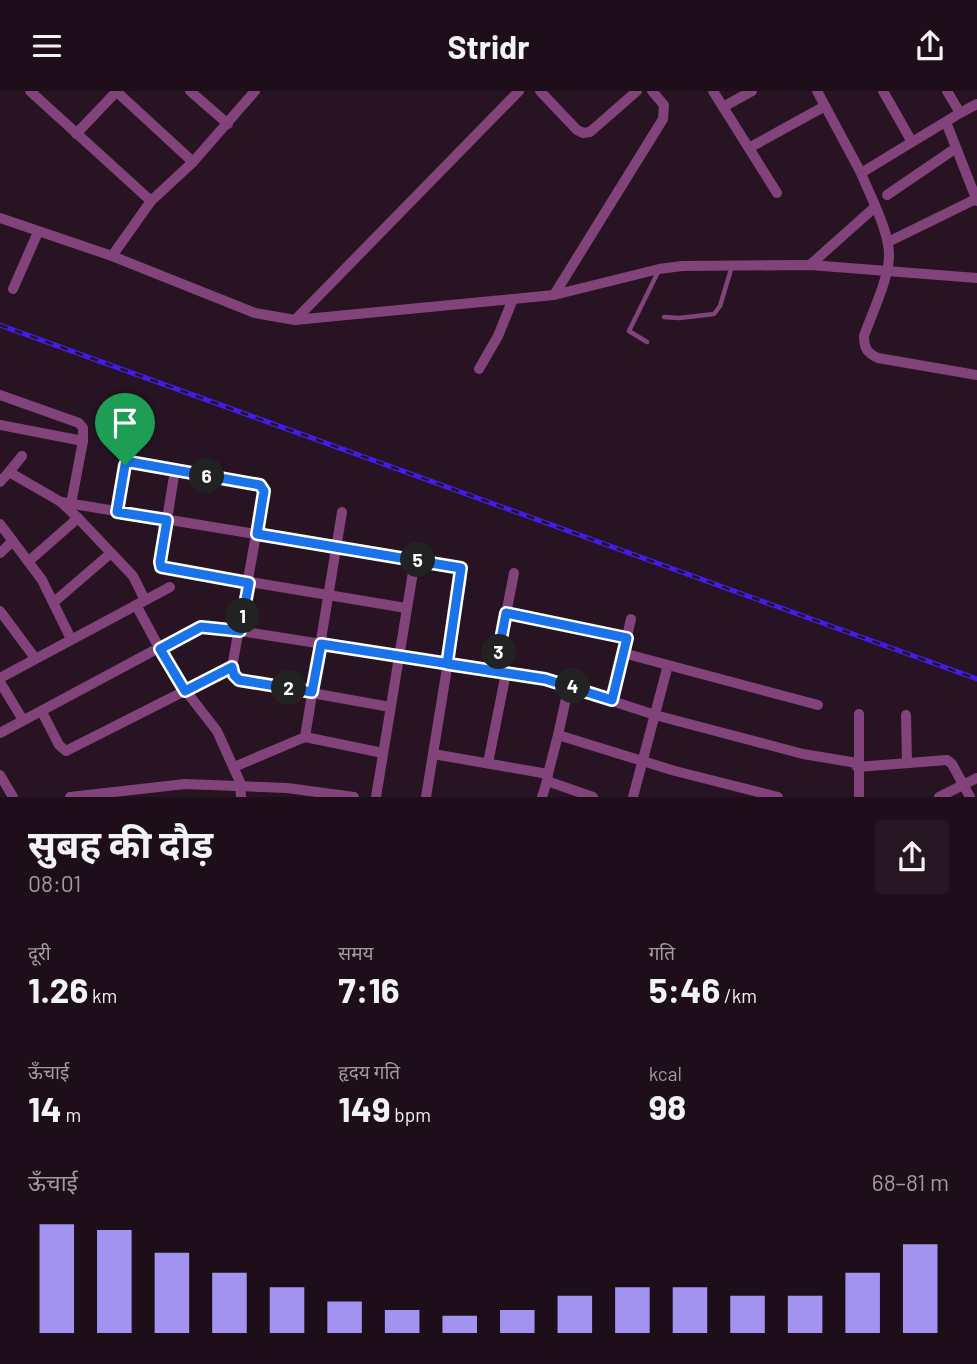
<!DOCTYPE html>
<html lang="hi">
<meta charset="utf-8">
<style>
body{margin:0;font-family:Barlow,"Noto Sans Devanagari",sans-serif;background:#261723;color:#f1f3f6;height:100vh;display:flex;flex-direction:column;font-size:26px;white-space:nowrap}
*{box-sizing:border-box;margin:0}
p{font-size:23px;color:#a19ca2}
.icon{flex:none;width:38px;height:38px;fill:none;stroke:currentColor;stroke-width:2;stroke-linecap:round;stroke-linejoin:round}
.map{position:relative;height:706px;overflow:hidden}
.drawer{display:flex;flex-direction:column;background:#1e0e1a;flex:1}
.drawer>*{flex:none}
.pin{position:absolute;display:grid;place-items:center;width:60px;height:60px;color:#fff;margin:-72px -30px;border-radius:50% 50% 50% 0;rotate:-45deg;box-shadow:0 0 7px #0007}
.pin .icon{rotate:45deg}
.km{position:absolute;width:35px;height:35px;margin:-18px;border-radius:50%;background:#222;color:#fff;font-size:19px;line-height:35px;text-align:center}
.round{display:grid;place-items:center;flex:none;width:74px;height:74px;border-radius:7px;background:#261723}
.summary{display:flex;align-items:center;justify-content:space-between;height:119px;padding:0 28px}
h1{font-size:38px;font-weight:700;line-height:52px}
.metrics{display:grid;grid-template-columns:repeat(3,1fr);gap:10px;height:119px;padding:7px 28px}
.metrics div{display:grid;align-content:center}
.metrics b{font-size:35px;font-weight:700}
.metrics small{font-size:19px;font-weight:400}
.metrics p{font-size:19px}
.chart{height:196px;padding:14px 28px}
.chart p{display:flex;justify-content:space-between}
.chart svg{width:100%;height:126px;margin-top:7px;stroke:#a293f0;stroke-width:6}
header{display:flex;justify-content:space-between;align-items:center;height:91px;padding:0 28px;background:#1e0e1a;font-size:32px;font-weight:700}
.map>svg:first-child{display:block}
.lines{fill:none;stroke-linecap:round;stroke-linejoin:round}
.lane{stroke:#82437b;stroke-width:4.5}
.street{stroke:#82437b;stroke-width:10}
.rail-casing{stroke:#411de9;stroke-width:5}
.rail{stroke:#281323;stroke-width:2.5;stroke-dasharray:8;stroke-linecap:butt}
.route-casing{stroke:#fff;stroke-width:14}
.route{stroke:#1a73e8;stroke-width:9}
</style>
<header><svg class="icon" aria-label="menu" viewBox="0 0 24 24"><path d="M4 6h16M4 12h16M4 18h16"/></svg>Stridr<svg class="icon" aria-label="share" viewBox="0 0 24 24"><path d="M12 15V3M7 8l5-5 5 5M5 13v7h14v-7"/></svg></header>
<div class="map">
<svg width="977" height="706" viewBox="0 0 977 706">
<rect width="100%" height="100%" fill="#281323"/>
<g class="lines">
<g class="lane">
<path d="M664 226 679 227 714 223 720 215 732 175"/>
<path d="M647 251 629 240 659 179"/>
</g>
<g class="street">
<path d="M30 0 151 110"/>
<path d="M116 0 193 71"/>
<path d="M190 0 228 33"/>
<path d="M540 0 577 39 583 42 590 41 637 0"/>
<path d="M713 0 777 102"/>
<path d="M817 0 861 82"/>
<path d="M883 0 912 51"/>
<path d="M947 0 960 22 861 82C870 105 890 141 889 166 888 190 872 222 864 245 864 257 867 262 878 267L977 284"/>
<path d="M723 16 752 0"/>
<path d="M960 22 977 13"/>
<path d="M946 31 977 110"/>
<path d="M76 43 117 0"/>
<path d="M749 57 825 15"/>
<path d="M887 104 956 57"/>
<path d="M0 127 112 165 255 222 295 229 554 204 659 178 682 175 810 174 977 187"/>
<path d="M888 151 976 108"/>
<path d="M112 165 151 110 193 71 255 0"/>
<path d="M810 174 875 116"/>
<path d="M13 198 38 141"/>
<path d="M554 204 663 28 664 14 652 0"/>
<path d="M295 229 519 0"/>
<path d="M479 278 498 245 513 208"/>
<path d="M0 304 79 332 83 337V350L71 413"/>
<path d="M0 334 83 350"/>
<path d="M22 365 9 381 61 411 78 427 133 485 145 509"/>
<path d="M175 379 160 471 161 476 406 517"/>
<path d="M0 391 9 381"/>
<path d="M61 411 461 477 462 485 426 706"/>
<path d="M117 421 126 372 130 371 262 395 264 400 232 576 234 584 239 589 390 616"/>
<path d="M0 433 42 489 71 548"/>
<path d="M0 462 13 450"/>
<path d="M29 470 78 427"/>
<path d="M54 511 111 462"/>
<path d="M136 514 175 586 217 640 240 691 241 706"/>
<path d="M0 520 35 567"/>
<path d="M506 522 627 547"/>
<path d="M623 562 818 614"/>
<path d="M495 580 514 482"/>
<path d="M0 587 170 496"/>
<path d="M0 591 23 629"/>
<path d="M612 609 631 528"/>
<path d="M42 621 59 654 66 660 232 576"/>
<path d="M906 624 907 672"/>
<path d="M0 642 194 538 208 535 545 588 655 624 803 663 857 672"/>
<path d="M558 644 569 594"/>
<path d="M305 646 383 662"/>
<path d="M433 663 548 683 547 690 593 706"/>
<path d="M488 672 506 582"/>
<path d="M234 676 305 646 342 421"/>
<path d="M857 676 947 669 952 673 970 706"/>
<path d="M548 683 558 644 675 680 778 706"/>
<path d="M0 684 13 706"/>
<path d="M70 706 185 693 287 697 354 706"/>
<path d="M376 706 415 469"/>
<path d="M542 706 547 690"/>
<path d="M633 706 668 574"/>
<path d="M859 706V623"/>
<path d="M939 706 977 687"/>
</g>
<defs>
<path id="rail" d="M0 234 977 588"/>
</defs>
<use href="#rail" class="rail-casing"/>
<use href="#rail" class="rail"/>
</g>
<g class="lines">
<defs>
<path id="route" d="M125 374 117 421 167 429 160 471 161 476 249 492 240 540 201 536 160 558 185 600 232 576 234 584 239 589 312 601 321 553 495 580 506 522 627 547 612 609 545 588 447 573 461 477 257 443 264 400 260 394 130 371 125 374"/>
</defs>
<use href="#route" class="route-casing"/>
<use href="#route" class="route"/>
</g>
</svg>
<div class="pin" style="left:125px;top:374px;background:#1e9e55"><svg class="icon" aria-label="arrive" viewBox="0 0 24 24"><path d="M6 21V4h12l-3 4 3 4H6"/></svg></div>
<b class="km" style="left:243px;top:525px">1</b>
<b class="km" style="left:289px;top:597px">2</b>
<b class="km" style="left:499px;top:561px">3</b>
<b class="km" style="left:573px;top:595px">4</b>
<b class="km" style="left:418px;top:469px">5</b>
<b class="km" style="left:207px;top:385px">6</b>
</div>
<section class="drawer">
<div class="summary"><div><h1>सुबह की दौड़</h1><p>08:01</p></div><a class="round"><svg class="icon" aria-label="share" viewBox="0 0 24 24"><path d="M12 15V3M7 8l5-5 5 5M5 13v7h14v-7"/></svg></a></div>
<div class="metrics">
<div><p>दूरी</p><b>1.26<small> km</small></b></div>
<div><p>समय</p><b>7:16</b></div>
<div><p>गति</p><b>5:46<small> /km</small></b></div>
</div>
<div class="metrics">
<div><p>ऊँचाई</p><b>14<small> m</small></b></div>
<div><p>हृदय गति</p><b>149<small> bpm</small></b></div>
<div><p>kcal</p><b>98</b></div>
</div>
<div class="chart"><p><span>ऊँचाई</span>68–81 m</p>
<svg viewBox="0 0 160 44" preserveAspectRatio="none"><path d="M5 44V6M15 44V8M25 44V16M35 44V23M45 44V28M55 44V33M65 44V36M75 44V38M85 44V36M95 44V31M105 44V28M115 44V28M125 44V31M135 44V31M145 44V23M155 44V13"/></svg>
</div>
</section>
